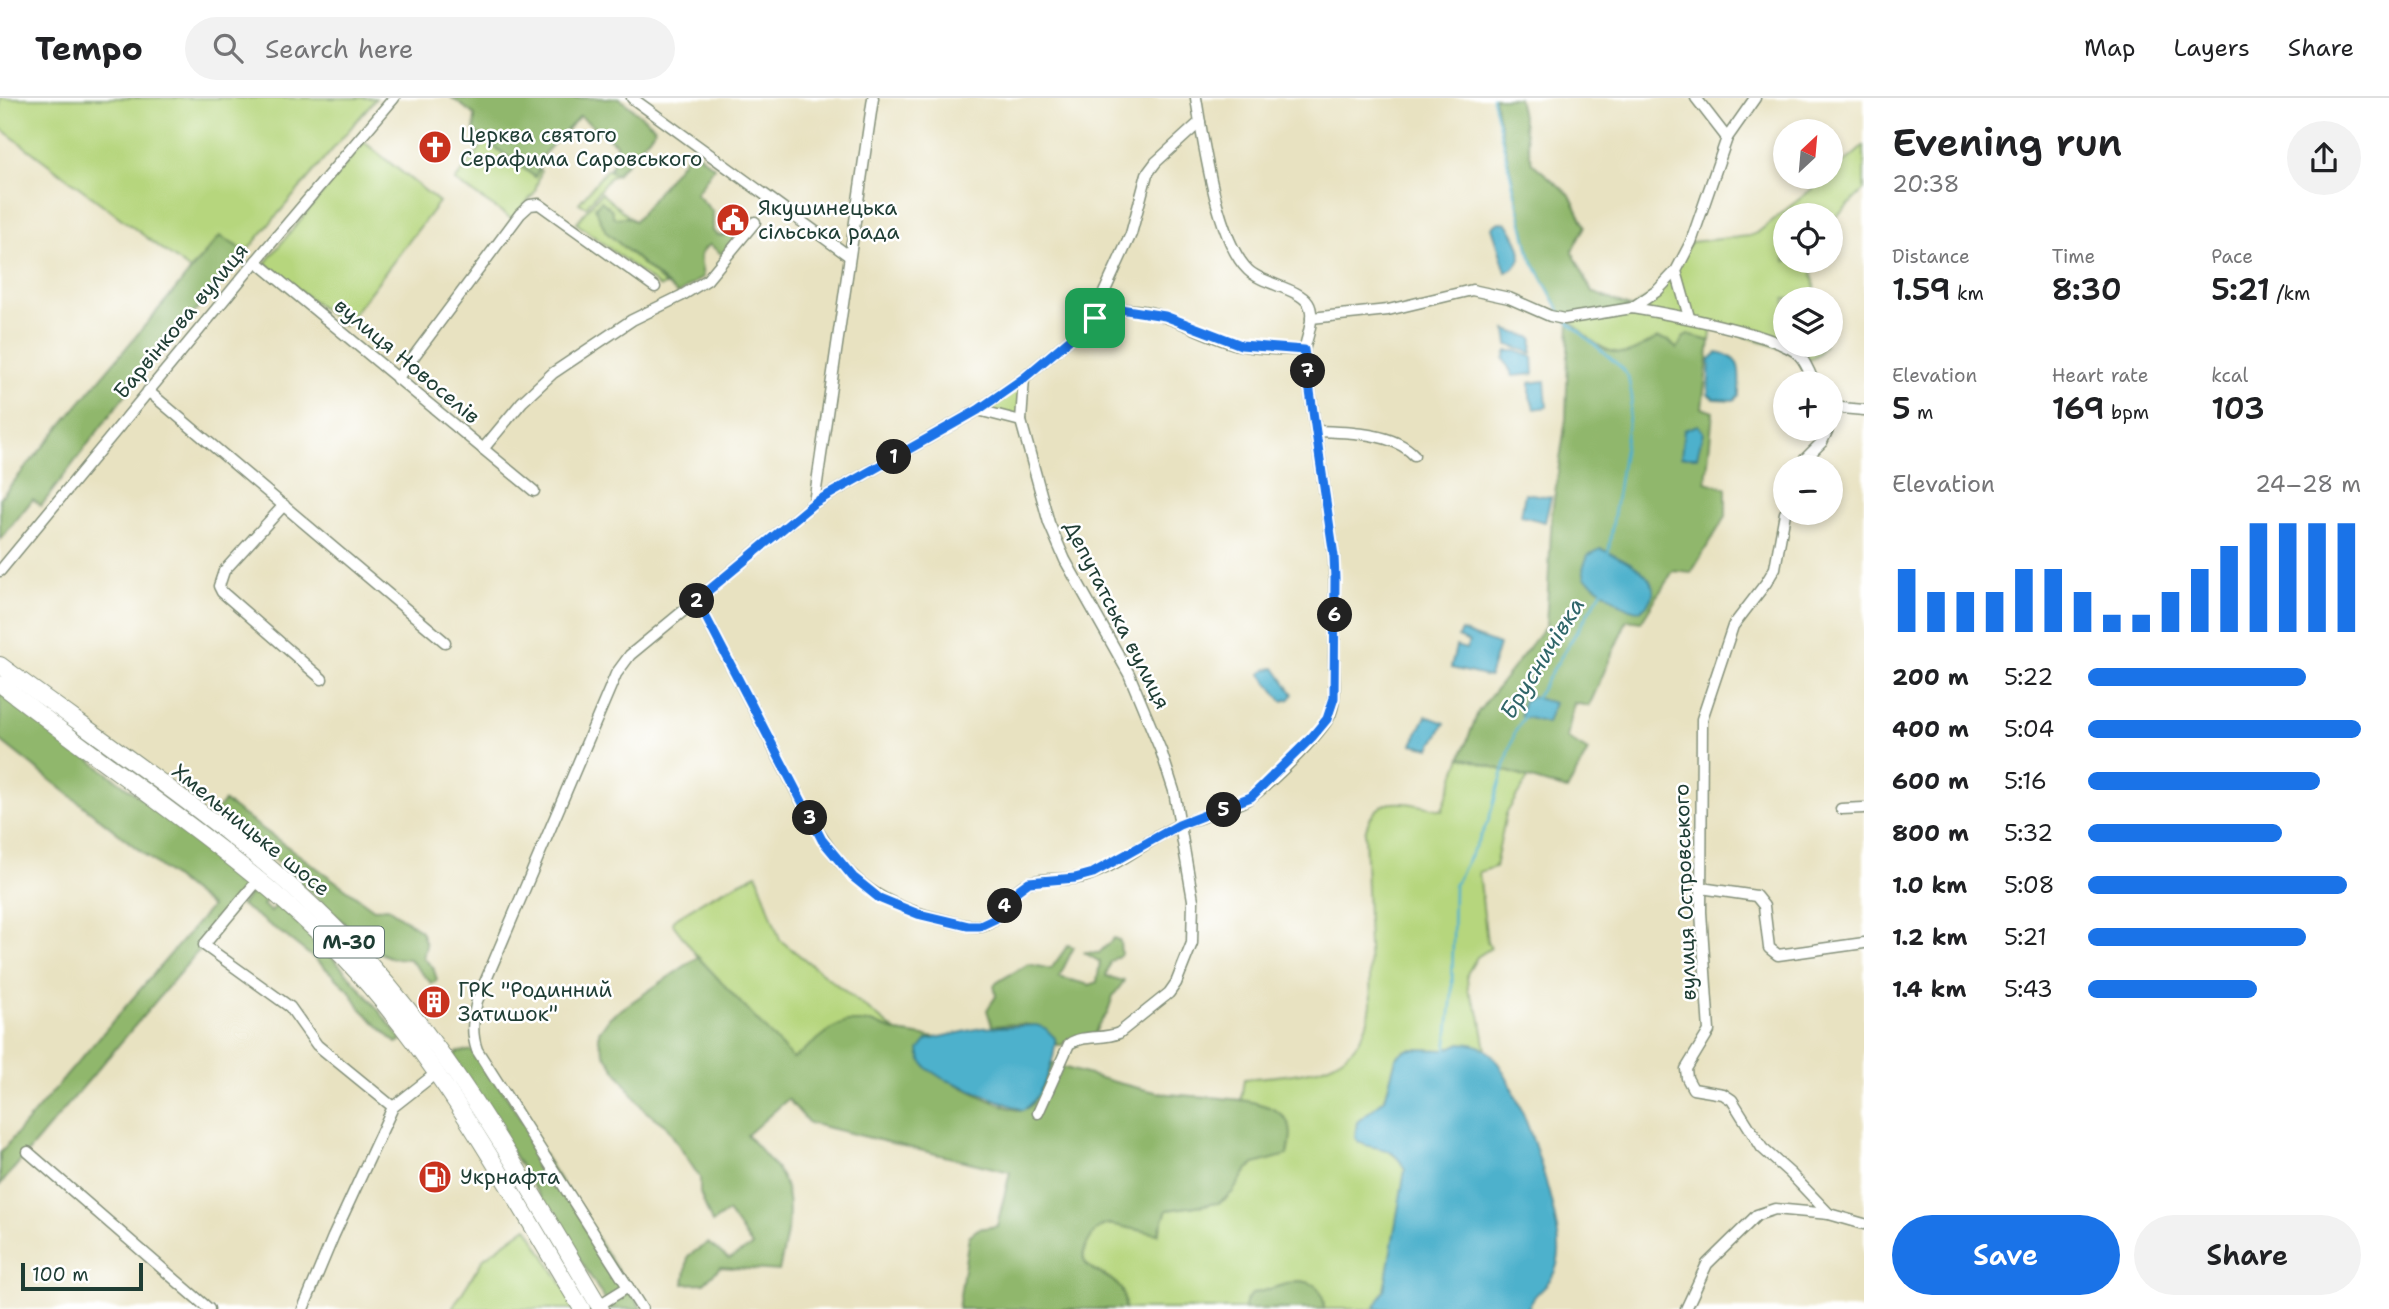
<!DOCTYPE html>
<meta charset="utf-8">
<style>
body{margin:0;font-family:"Shantell Sans",sans-serif;background:#f2f2f2;color:#202124;height:100vh;display:flex;flex-direction:column;font-size:26px;white-space:nowrap}
*{box-sizing:border-box;margin:0}
p{font-size:23px;color:#757577}
.icon{flex:none;width:38px;height:38px;fill:none;stroke:currentColor;stroke-width:2;stroke-linecap:round;stroke-linejoin:round}
.map{position:relative;flex:1;overflow:hidden}
.side{display:flex;flex-direction:column;background:#fff;width:525px}
.side>*{flex:none}
.needle{width:46px;rotate:26deg}
.fabs{position:absolute;left:1773px;top:21px;display:grid;gap:14px}
.fabs a{display:grid;place-items:center;width:70px;height:70px;border-radius:50%;background:#fff;box-shadow:0 4px 10px #0003;font-size:35px}
.scale{position:absolute;left:21px;bottom:18px;width:122px;box-sizing:border-box;padding-left:7px;border:4px solid #1f3d34;border-top:0;font-size:19px;line-height:24px;white-space:nowrap;color:#1f3d34;-webkit-text-stroke:5px #fff;paint-order:stroke}
.pin{position:absolute;display:grid;place-items:center;width:60px;height:60px;color:#fff;margin:-30px;border-radius:14px;box-shadow:0 4px 10px #0006}
.km{position:absolute;width:35px;height:35px;margin:-18px;border-radius:50%;background:#222;color:#fff;font-size:19px;line-height:35px;text-align:center}
.round{display:grid;place-items:center;flex:none;width:74px;height:74px;border-radius:37px;background:#f2f2f2}
.head{display:flex;align-items:center;justify-content:space-between;height:119px;padding:0 28px}
h1{font-size:38px;font-weight:600;line-height:52px}
.figures{display:grid;grid-template-columns:repeat(3,1fr);gap:10px;height:119px;padding:7px 28px}
.figures div{display:grid;align-content:center}
.figures b{font-size:30px;font-weight:600}
.figures small{font-size:19px;font-weight:400}
.figures p{font-size:19px}
.chart{height:196px;padding:14px 28px}
.chart p{display:flex;justify-content:space-between}
.chart svg{width:100%;height:126px;margin-top:7px;stroke:#1a73e8;stroke-width:6}
.action{display:flex;gap:14px;margin-top:auto;padding:14px 28px}
.action a{flex:1;height:80px;border-radius:42px;background:#1a73e8;color:#fff;font-size:28px;font-weight:600;line-height:80px;text-align:center}
.action a+a{background:#f2f2f2;color:#202124}
ul{padding:0 28px;list-style:none;font-size:23px}
li{display:grid;grid-template-columns:112px 84px 1fr;align-items:center;height:52px}
li i{height:18px;border-radius:9px;background:#1a73e8}
header{display:flex;align-items:center;gap:42px;box-sizing:border-box;height:98px;padding:0 35px;background:#fff;border-bottom:2px solid #e0e0e0}
header strong{font-size:33px}
nav{display:flex;gap:38px;margin-inline-start:auto;font-size:24px}
.search{width:490px;height:63px;background:#f2f2f2;display:flex;align-items:center;gap:18px;box-sizing:border-box;padding:0 24px;border-radius:38px;color:#757577;font-size:26px}
main{display:flex;flex:1;min-height:0}
.map>svg:first-child{display:block}
.green{fill:#b6d67d;stroke:#6a8a58;stroke-width:2}
.forest{fill:#90b76c;stroke:#587a50;stroke-width:2}
.water{fill:#4db1cc;stroke:#367780;stroke-width:2}
.lines{fill:none;stroke-linecap:round;stroke-linejoin:round}
.stream{stroke:#4db1cc;stroke-width:2.5}
.minor-casing{stroke:#84907a;stroke-width:13}
.highway-casing{stroke:#84907a;stroke-width:18}
.minor{stroke:#fff;stroke-width:10}
.highway{stroke:#fff;stroke-width:16}
.route-casing{stroke:#fff;stroke-width:14}
.route{stroke:#1a73e8;stroke-width:9}
.labels{text-anchor:middle;stroke-width:5;stroke-linejoin:round;paint-order:stroke}
.shield{fill:#fff;stroke:#627771;stroke-width:2}
.shield-label{font-size:19px;font-weight:bold;fill:#1f3d34}
.poi-label{font-size:21px;fill:#1f3d34;stroke:#fff;text-anchor:start}
.street-label{font-size:21px;fill:#1f3d34;stroke:#fff}
.water-label{font-size:23px;font-style:italic;fill:#2f6669;stroke:#fff}
</style>
<header>
<strong>Tempo</strong>
<div class="search"><svg class="icon" aria-label="search" viewBox="0 0 24 24"><circle cx="10" cy="10" r="6"/><path d="M15 15l6 6"/></svg>Search here</div>
<nav><a>Map</a><a>Layers</a><a>Share</a></nav>
</header>
<main>
<div class="map">
<svg width="1864" height="1211" viewBox="0 0 1864 1211">
<rect width="100%" height="100%" fill="#fff"/>
<filter id="ink" filterUnits="userSpaceOnUse"><feTurbulence type="fractalNoise" baseFrequency=".0143" numOctaves="2"/><feDisplacementMap in="SourceGraphic" scale="14" xChannelSelector="R" yChannelSelector="G"/><feConvolveMatrix kernelMatrix="1 2 1 2 8 2 1 2 1" color-interpolation-filters="sRGB"/></filter>
<filter id="wash" filterUnits="userSpaceOnUse"><feTurbulence type="fractalNoise" baseFrequency=".00686" numOctaves="4" result="noise"/><feDisplacementMap in="SourceGraphic" scale="28" xChannelSelector="R" yChannelSelector="G"/><feGaussianBlur stdDeviation="1.57" result="paint"/><feColorMatrix in="noise" values="0 0 0 0 0 0 0 0 0 0 0 0 0 0 0 0 0 1.4 0 .05"/><feComposite in="paint" operator="in"/></filter>
<g filter="url(#wash)">
<rect width="100%" height="100%" fill="#e8e2c1"/>
<g class="green">
<path d="M0 0H376L246 154 220 138 190 172 0 30Z"/>
<path d="M486 43 535 79 539 71 541 73 534 96 512 121 455 83Z"/>
<path d="M364 44 439 104 344 228 265 165Z"/>
<path d="M1864 48V92L1831 124 1830 117H1785V163H1815L1812 176 1817 201H1785V247H1825L1818 256 1805 265 1798 256 1712 227 1710 243 1688 237 1683 240 1677 252 1659 240C1649 244 1637 253 1627 255 1603 257 1585 237 1569 222L1632 210 1657 193 1691 144 1749 138 1757 135 1827 79H1830L1831 76Z"/>
<path d="M607 71 616 77 610 79 586 109 579 105Z"/>
<path d="M601 95 635 124 606 134 666 187 660 189 576 125Z"/>
<path d="M1024 280 1021 323 978 312Z"/>
<path d="M1461 659 1528 680 1506 716 1495 769 1479 774 1487 844 1491 850 1477 859 1467 876 1468 892 1480 917 1486 952 1460 945 1446 952 1409 951 1396 960 1385 1001 1357 1024 1355 1040C1375 1048 1396 1051 1406 1072L1384 1193 1374 1211H1324C1324 1193 1314 1183 1297 1183L1244 1207V1211H1125C1124 1203 1125 1196 1120 1190 1105 1168 1068 1177 1091 1138 1105 1116 1137 1131 1158 1135L1167 1112 1218 1105 1226 1101 1247 1072 1238 1010 1241 1002 1244 981C1300 975 1363 978 1371 906L1365 735C1375 691 1409 706 1442 712Z"/>
<path d="M757 776 780 842 897 934 937 940 929 944 793 962 698 859 672 825 674 821 710 799Z"/>
<path d="M527 1129 577 1211H452L484 1160Z"/>
</g>
<g class="forest">
<path d="M452 0H619L655 29 654 33 616 77 609 72 616 59V46L580 18 539 61V71L535 79 474 33 475 17Z"/>
<path d="M1494 0H1518L1532 65 1570 97 1585 128 1572 153 1592 194 1632 210 1564 221 1530 158Z"/>
<path d="M692 51 714 69 696 96 713 114V133L717 137 723 138 732 132 740 136 723 157 710 147C695 154 702 166 703 179L678 196 606 134 595 110 601 103 612 112 614 120 627 119 635 123Z"/>
<path d="M220 138 246 154 135 284 41 408 33 401 0 442V400Z"/>
<path d="M1569 222C1585 237 1602 257 1627 255 1637 253 1649 244 1658 240L1669 243 1677 251 1683 240 1688 237 1710 243 1702 310 1713 314 1706 384 1726 390V418L1691 475 1673 473 1641 524 1627 522 1589 608 1574 605 1567 640 1588 653 1567 692 1461 659 1478 614 1546 528 1552 415 1566 321Z"/>
<path d="M0 594 255 786 0 1087V1055L211 809 0 642Z"/>
<path d="M224 703 374 811 388 810 421 833 426 847 423 860 433 869 437 882 432 886 409 861 391 860 372 851 287 772 215 714Z"/>
<path d="M257 788 269 798 263 807 271 814 277 806C324 847 364 892 402 942L396 945 361 911 349 892 321 866 287 839 241 807Z"/>
<path d="M1114 840 1120 843 1121 856 1110 864 1106 878 1124 883 1113 898 1107 916 1098 927 1095 936 1067 944 1062 947H1056L1055 940C1037 922 1016 926 992 928L987 912 996 898 994 887C1005 878 1017 874 1028 866L1051 871 1068 847 1074 849 1059 879 1090 887 1097 884 1100 864 1083 854 1099 855Z"/>
<path d="M698 859 793 961 831 931 846 924H871L897 934 937 940 927 942 928 971C943 980 1004 1011 1019 1012 1025 1012 1029 1009 1033 1005L1052 966C1086 976 1121 987 1156 994 1188 1001 1258 995 1282 1017 1295 1029 1291 1042 1287 1057L1255 1066 1247 1072 1232 1095 1218 1105 1167 1112 1158 1136 1109 1126C1098 1128 1094 1134 1089 1143 1069 1174 1108 1172 1120 1190 1125 1196 1124 1203 1125 1211H958L969 1138 978 1131 997 1128 1010 1074 809 1025 788 1001 747 1037C757 1049 776 1067 782 1080 796 1108 785 1144 779 1173L720 1169 704 1185 684 1186 688 1158 708 1145 729 1161 752 1148 728 1114 712 1125 700 1095V1080L666 1028 644 1012 605 957 599 942V934L610 919Z"/>
<path d="M477 952 642 1211H611L452 959 458 954Z"/>
<path d="M1297 1183C1316 1183 1324 1192 1324 1211H1244L1247 1201 1252 1196Z"/>
</g>
<g class="water">
<path d="M1499 124 1507 125C1518 143 1532 162 1506 174L1492 129Z"/>
<path d="M1506 232 1533 240 1532 255 1508 247Z"/>
<path d="M1507 253H1516L1533 259 1534 276 1513 278 1504 261Z"/>
<path d="M1717 255C1745 259 1739 275 1739 297L1734 302 1714 301 1708 296 1710 261Z"/>
<path d="M1545 283 1547 309 1535 311 1530 299V285Z"/>
<path d="M1698 327 1703 334 1697 359H1681L1684 332Z"/>
<path d="M1525 395 1551 399 1545 424 1521 418Z"/>
<path d="M1601 451C1619 458 1651 472 1654 493 1643 525 1627 511 1608 497 1600 491 1592 486 1585 480L1583 470 1588 457Z"/>
<path d="M1461 533 1499 547 1489 579 1451 570 1456 548 1466 551 1469 544 1458 539Z"/>
<path d="M1275 570 1293 596 1290 601 1282 603 1261 576 1266 571Z"/>
<path d="M1532 599 1554 605 1547 625 1521 618 1523 603Z"/>
<path d="M1426 618 1445 625 1430 650 1412 646Z"/>
<path d="M1036 927 1045 930 1055 940C1057 959 1040 1006 1022 1012L942 980 928 971 921 963 919 952 927 942 981 930Z"/>
<path d="M1460 945C1468 945 1479 947 1486 952 1516 972 1562 1120 1559 1156 1556 1189 1535 1189 1528 1211H1374L1384 1193 1405 1072C1392 1041 1368 1056 1355 1040L1357 1024 1385 1001 1396 960 1402 954 1409 951 1446 952Z"/>
</g>
<g class="lines">
<g class="stream">
<path d="M1492 0 1530 158 1561 215"/>
<path d="M1567 223 1623 271 1628 279 1632 299 1608 457"/>
<path d="M1535 601 1603 491"/>
<path d="M1446 954 1452 896 1454 788 1488 724 1515 634 1526 616"/>
</g>
</g>
</g>
<g filter="url(#ink)">
<g class="lines">
<defs>
<g id="minor">
<path d="M632 0 849 158"/>
<path d="M1696 0 1727 40"/>
<path d="M256 163 534 393"/>
<path d="M1632 210C1664 215 1779 236 1799 257 1806 264 1810 275 1814 285"/>
<path d="M1689 219 1676 173 1691 144 1727 40 1755 0"/>
<path d="M1095 220 1102 199 1131 136 1147 76 1156 64 1200 24"/>
<path d="M1311 220 1388 212 1472 192 1509 200 1550 218 1564 221 1632 210 1657 193 1676 173"/>
<path d="M1024 280 1021 323 1049 425 1065 462 1129 576 1161 653 1174 693 1193 802 1192 845 1176 885 1169 895 1119 935C1103 942 1083 936 1069 946L1038 1015"/>
<path d="M397 281 520 116 530 107 539 106 655 189"/>
<path d="M148 293 445 544"/>
<path d="M1830 309 1864 312"/>
<path d="M978 312 1021 323"/>
<path d="M1317 333C1346 334 1393 334 1414 357"/>
<path d="M483 351 522 304 553 275 632 222 681 198 707 182 755 124"/>
<path d="M1797 369 1822 344 1828 331"/>
<path d="M814 405 978 312 1024 280 1095 220C1143 194 1193 236 1239 247 1260 252 1283 251 1304 252"/>
<path d="M284 407 224 473 219 488 222 494 322 581"/>
<path d="M1785 415 1775 470 1766 485 1733 528 1702 621 1701 814 1709 933 1686 971 1687 980 1693 991 1723 996 1732 1002 1762 1050 1790 1075 1829 1116"/>
<path d="M0 473 256 163 394 0"/>
<path d="M697 502 811 722C844 778 873 804 936 820 949 823 964 829 978 828 1003 827 1006 794 1028 785 1046 778 1068 784 1086 778 1120 767 1147 742 1179 727 1200 718 1224 714 1244 703 1263 694 1321 636 1330 617 1337 600 1334 577 1334 559 1335 525 1335 492 1334 458L1304 252C1307 240 1316 217 1308 205 1298 190 1262 186 1248 172 1217 142 1203 43 1196 0"/>
<path d="M1841 711 1864 710"/>
<path d="M259 781 204 847 290 909 317 947 393 1009"/>
<path d="M1701 790 1756 798 1764 808 1769 850 1778 857 1864 845"/>
<path d="M28 1054 209 1211"/>
<path d="M599 1207 628 1189"/>
<path d="M303 1211 333 1139 393 1009 435 976"/>
<path d="M642 1211 477 952C471 935 473 920 477 903L616 576 630 557 814 405 873 0"/>
<path d="M1686 1211 1707 1166 1757 1117 1775 1111 1829 1116 1864 1126"/>
</g>
<g id="highway">
<path d="M0 567C120 656 250 740 353 848 454 954 526 1085 601 1211"/>
<path d="M0 586C40 616 79 646 119 675 198 733 276 790 344 860 440 961 510 1093 582 1211"/>
</g>
</defs>
<use href="#minor" class="minor-casing"/>
<use href="#highway" class="highway-casing"/>
<use href="#minor" class="minor"/>
<use href="#highway" class="highway"/>
</g>
</g>
<g class="lines" filter="url(#ink)">
<defs>
<path id="route" d="M1120 211 1165 218 1241 247 1304 252 1334 458 1335 481 1334 600 1327 621 1312 639 1251 699 1179 727 1093 775 1075 780 1029 784 1018 792 995 821 980 828H968L918 816 879 800 853 779 822 742 697 502 814 405 978 312 1024 280 1095 220 1106 214Z"/>
</defs>
<use href="#route" class="route-casing"/>
<use href="#route" class="route"/>
</g>
<defs>
<symbol id="church-disc" viewBox="-11 -11 22 22"><circle r="9.5" fill="#c8321e" stroke="#fff"/><path d="M-1.2-6h2.4v3.5h3.3v2.4h-3.3V6h-2.4V-.1h-3.3v-2.4h3.3Z" fill="#fff"/></symbol>
<symbol id="civic-disc" viewBox="-11 -11 22 22"><circle r="9.5" fill="#c8321e" stroke="#fff"/><path d="M-.6-6.5H3V-4.5H.6V-3L4-1V1h2V6H-6V1h2V-1L-.6-3ZM-1.2 2.5V6h2.4V2.5Z" fill="#fff"/></symbol>
<symbol id="building-disc" viewBox="-11 -11 22 22"><circle r="9.5" fill="#c8321e" stroke="#fff"/><path d="M-4-6H4V6H1V3H-1V6H-4ZM-2.5-4.3h1.7v1.8h-1.7ZM.8-4.3h1.7v1.8H.8ZM-2.5-1h1.7V.8h-1.7ZM.8-1h1.7V.8H.8Z" fill="#fff"/></symbol>
<symbol id="fuel-disc" viewBox="-11 -11 22 22"><circle r="9.5" fill="#c8321e" stroke="#fff"/><path d="M-5.5-6h7V0h2V4h1.3V-2.5L3-4.5l.8-.8L6-3V5H2.5V1h-1V6h-7ZM-4.2-4.7v3.2H.2V-4.7Z" fill="#fff"/></symbol>
</defs>
<g fill-rule="evenodd">
<use href="#church-disc" x="416" y="30" width="38" height="38"/>
<use href="#civic-disc" x="714" y="103" width="38" height="38"/>
<use href="#building-disc" x="415" y="885" width="38" height="38"/>
<use href="#fuel-disc" x="416" y="1060" width="38" height="38"/>
</g>
<g class="labels">
<rect class="shield" x="314" y="828.5" width="70" height="31" rx="5"/>
<g class="shield-label">
<text x="349" y="851">М-30</text>
</g>
<g class="poi-label">
<text x="460" y="44">Церква святого<tspan x="460" dy="24">Серафима Саровського</tspan></text>
<text x="758" y="117">Якушинецька<tspan x="758" dy="24">сільська рада</tspan></text>
<text x="458" y="899">ГРК "Родинний<tspan x="458" dy="24">Затишок"</tspan></text>
<text x="460" y="1086">Укрнафта</text>
</g>
<g class="street-label">
<text transform="translate(181 223) rotate(-50)" y="7">Барвінкова вулиця</text>
<text transform="translate(407 263) rotate(40)" y="7">вулиця Новоселів</text>
<text transform="translate(1117 517) rotate(63)" y="7">Депутатська вулиця</text>
<text transform="translate(251 732) rotate(39)" y="7">Хмельницьке шосе</text>
<text transform="translate(1685 794) rotate(-92)" y="7">вулиця Островського</text>
</g>
<g class="water-label">
<text transform="translate(1542 560) rotate(-58)" y="8">Брусничівка</text>
</g>
</g>
</svg>
<div class="fabs">
<a><svg class="needle" viewBox="-14 -14 28 28"><path d="M0-13l5 13h-10z" fill="#e53935"/><path d="M0 13l5-13h-10z" fill="#757577"/></svg></a>
<a><svg class="icon" aria-label="locate" viewBox="0 0 24 24"><circle cx="12" cy="12" r="6"/><path d="M12 2v4M12 18v4M2 12h4M18 12h4"/></svg></a>
<a><svg class="icon" aria-label="layers" viewBox="0 0 24 24"><path d="M12 4l9 5-9 5-9-5zM3 14l9 5 9-5"/></svg></a>
<a>+</a>
<a>−</a>
</div>
<div class="scale">100 m</div>
<div class="pin" style="left:1095px;top:220px;background:#1e9e55"><svg class="icon" aria-label="arrive" viewBox="0 0 24 24"><path d="M6 21V4h12l-3 4 3 4H6"/></svg></div>
<b class="km" style="left:894px;top:359px">1</b>
<b class="km" style="left:697px;top:503px">2</b>
<b class="km" style="left:810px;top:720px">3</b>
<b class="km" style="left:1005px;top:808px">4</b>
<b class="km" style="left:1224px;top:712px">5</b>
<b class="km" style="left:1335px;top:517px">6</b>
<b class="km" style="left:1308px;top:273px">7</b>
</div>
<section class="side">
<div class="head"><div><h1>Evening run</h1><p>20:38</p></div><a class="round"><svg class="icon" aria-label="share" viewBox="0 0 24 24"><path d="M12 15V3M7 8l5-5 5 5M5 13v7h14v-7"/></svg></a></div>
<div class="figures">
<div><p>Distance</p><b>1.59<small> km</small></b></div>
<div><p>Time</p><b>8:30</b></div>
<div><p>Pace</p><b>5:21<small> /km</small></b></div>
</div>
<div class="figures">
<div><p>Elevation</p><b>5<small> m</small></b></div>
<div><p>Heart rate</p><b>169<small> bpm</small></b></div>
<div><p>kcal</p><b>103</b></div>
</div>
<div class="chart"><p><span>Elevation</span>24–28 m</p>
<svg viewBox="0 0 160 44" preserveAspectRatio="none"><path d="M5 44V22M15 44V30M25 44V30M35 44V30M45 44V22M55 44V22M65 44V30M75 44V38M85 44V38M95 44V30M105 44V22M115 44V14M125 44V6M135 44V6M145 44V6M155 44V6"/></svg>
</div>
<ul>
<li><b>200 m</b>5:22<i style="width:80%"></i></li>
<li><b>400 m</b>5:04<i style="width:100%"></i></li>
<li><b>600 m</b>5:16<i style="width:85%"></i></li>
<li><b>800 m</b>5:32<i style="width:71%"></i></li>
<li><b>1.0 km</b>5:08<i style="width:95%"></i></li>
<li><b>1.2 km</b>5:21<i style="width:80%"></i></li>
<li><b>1.4 km</b>5:43<i style="width:62%"></i></li>
</ul>
<div class="action"><a>Save</a><a>Share</a></div>
</section>
</main>
